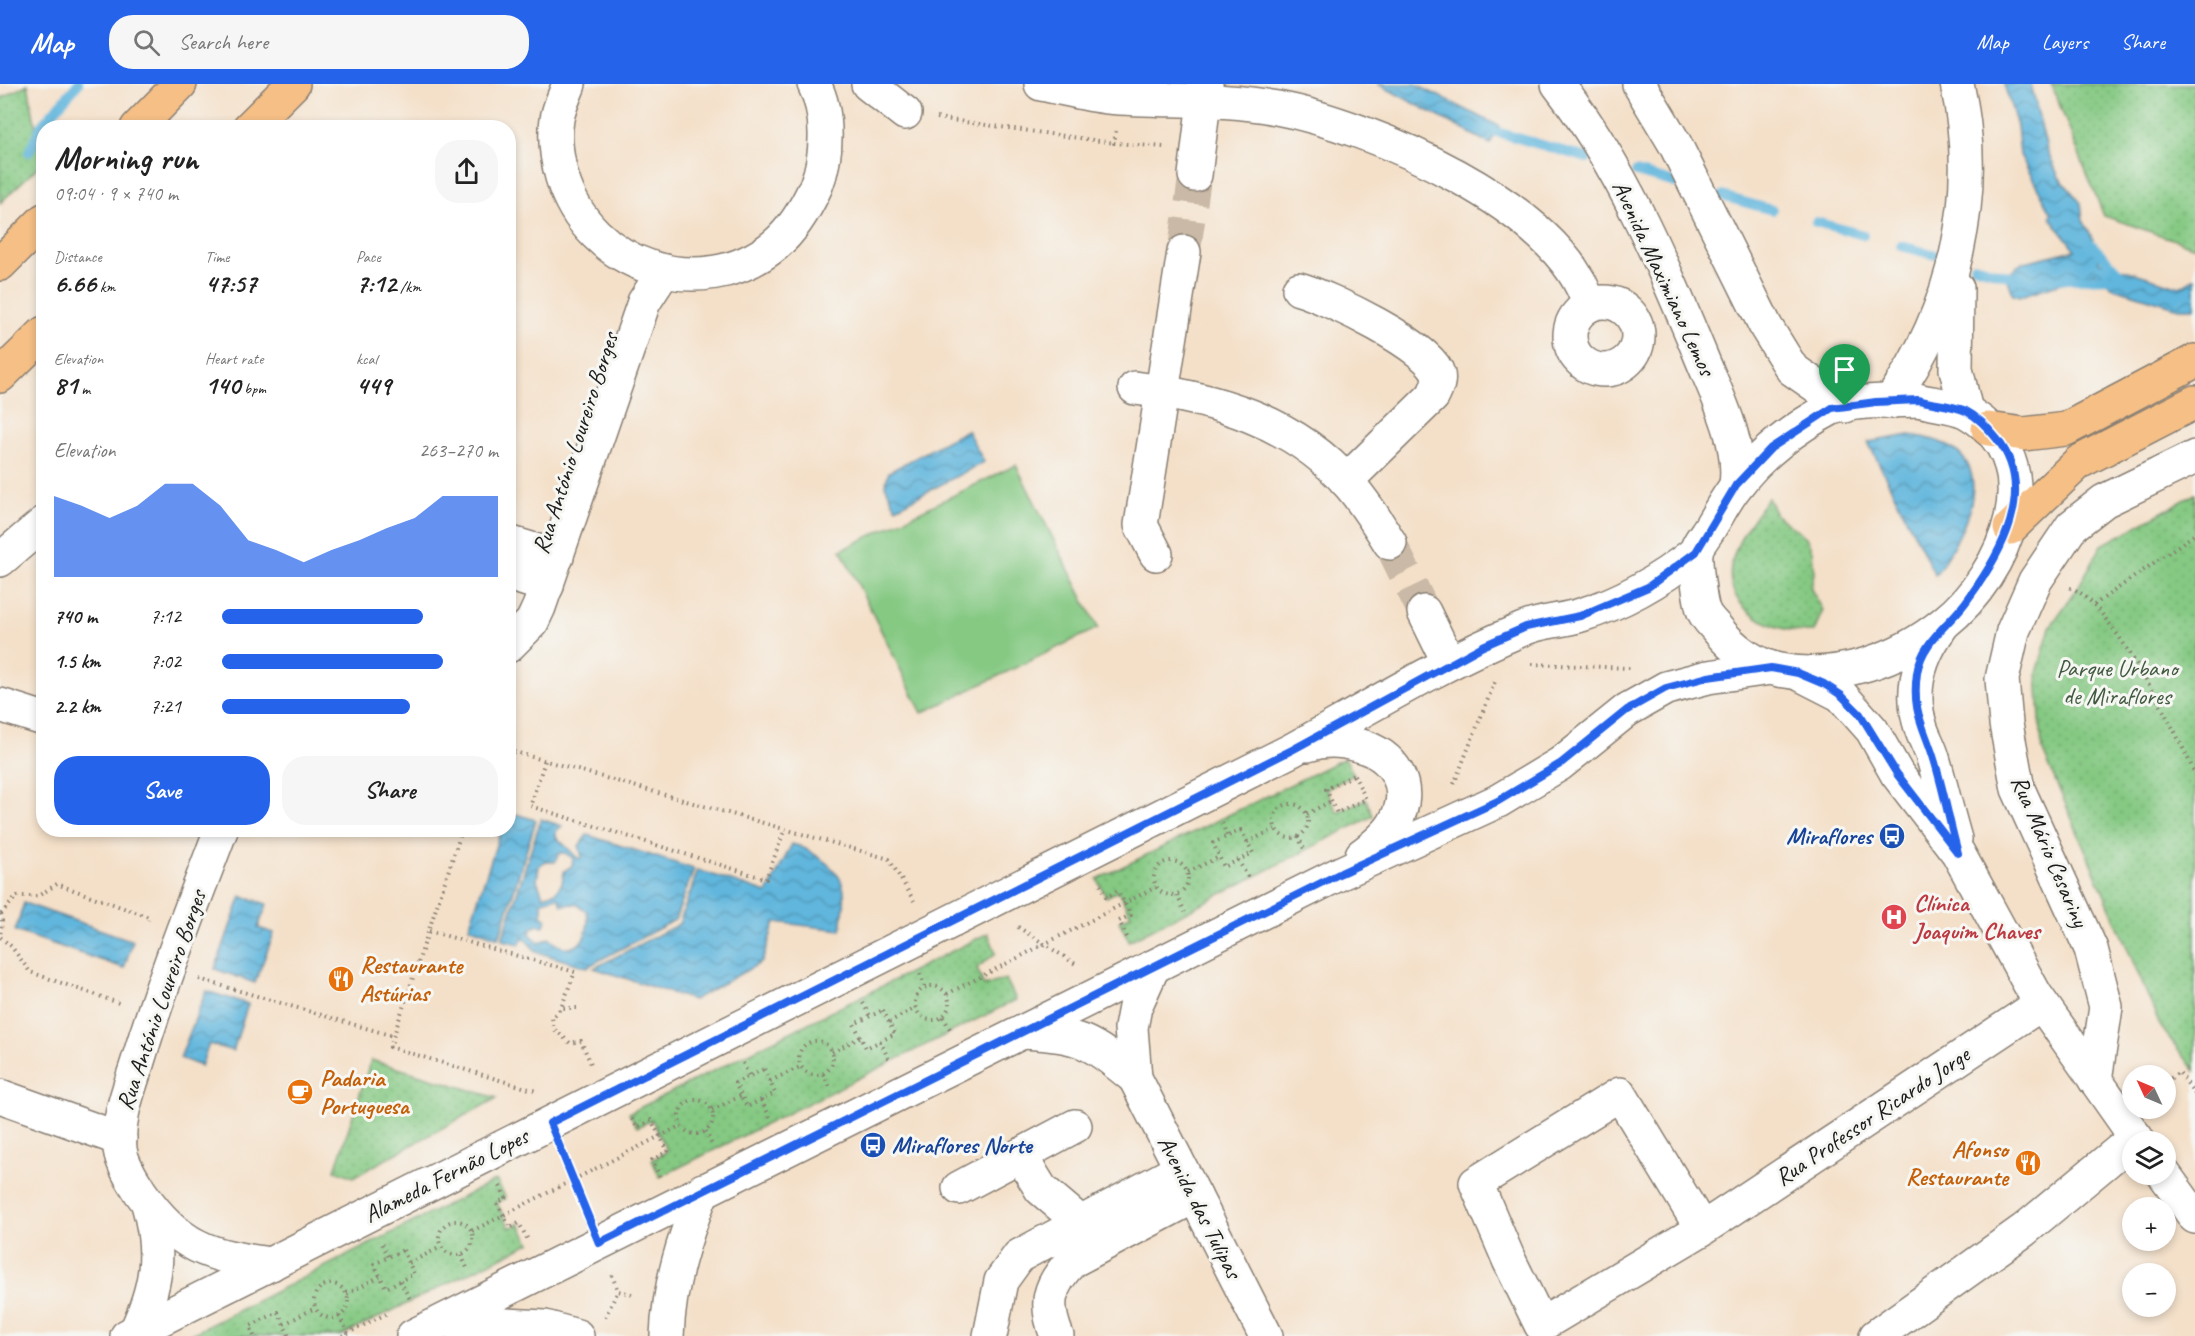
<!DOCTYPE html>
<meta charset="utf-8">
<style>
body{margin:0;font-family:Caveat,sans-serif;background:#f6f6f6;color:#222;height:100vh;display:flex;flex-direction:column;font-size:22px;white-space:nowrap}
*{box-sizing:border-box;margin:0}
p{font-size:20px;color:#767676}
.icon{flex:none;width:33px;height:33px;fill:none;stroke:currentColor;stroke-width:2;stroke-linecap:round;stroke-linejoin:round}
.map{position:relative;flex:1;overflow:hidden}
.sheet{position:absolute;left:36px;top:36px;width:480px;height:717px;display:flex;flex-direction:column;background:#fff;border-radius:24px;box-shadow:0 3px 9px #0003}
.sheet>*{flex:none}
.needle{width:39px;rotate:314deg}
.tools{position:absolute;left:2122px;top:981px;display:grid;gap:12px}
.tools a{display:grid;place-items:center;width:54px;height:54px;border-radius:50%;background:#fff;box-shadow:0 3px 9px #0003;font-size:30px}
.pin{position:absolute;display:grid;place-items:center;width:51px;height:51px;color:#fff;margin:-62px -26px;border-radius:50% 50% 50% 0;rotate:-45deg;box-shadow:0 0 6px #0007}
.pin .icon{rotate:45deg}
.round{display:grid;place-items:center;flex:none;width:63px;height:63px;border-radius:24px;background:#f6f6f6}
.overview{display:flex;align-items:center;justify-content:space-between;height:102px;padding:0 18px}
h1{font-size:33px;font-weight:600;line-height:45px}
.figures{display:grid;grid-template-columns:repeat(3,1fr);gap:9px;height:102px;padding:6px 18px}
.figures div{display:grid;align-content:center}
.figures b{font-size:26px;font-weight:600}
.figures small{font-size:16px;font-weight:400}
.figures p{font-size:16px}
.chart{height:168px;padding:12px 18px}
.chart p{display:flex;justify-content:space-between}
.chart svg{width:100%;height:108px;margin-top:6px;fill:#2563eb;opacity:.7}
.cta{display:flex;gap:12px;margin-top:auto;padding:12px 18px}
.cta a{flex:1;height:69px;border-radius:24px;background:#2563eb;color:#fff;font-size:24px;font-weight:600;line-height:69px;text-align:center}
.cta a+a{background:#f6f6f6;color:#222}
ul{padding:0 18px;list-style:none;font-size:20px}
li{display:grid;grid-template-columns:96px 72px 1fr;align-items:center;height:45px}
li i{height:15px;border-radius:8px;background:#2563eb}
header{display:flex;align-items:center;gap:36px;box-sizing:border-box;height:84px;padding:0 30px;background:#2563eb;color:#fff}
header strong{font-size:28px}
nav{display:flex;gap:33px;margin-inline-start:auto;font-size:21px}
.search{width:420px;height:54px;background:#f6f6f6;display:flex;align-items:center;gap:15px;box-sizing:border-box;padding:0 21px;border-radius:24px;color:#767676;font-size:22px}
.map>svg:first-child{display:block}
.grass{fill:url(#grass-dots);stroke:#507250;stroke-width:1.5}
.park{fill:#85c983;stroke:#507250;stroke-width:1.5}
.water{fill:url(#water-waves);stroke:#3e697c;stroke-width:1.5;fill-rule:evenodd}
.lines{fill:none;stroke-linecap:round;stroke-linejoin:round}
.stream{stroke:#61b6dd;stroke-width:10}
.minor-tunnel{stroke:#c9b9a6;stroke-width:33;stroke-dasharray:33 16;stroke-linecap:butt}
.minor-casing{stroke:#887e72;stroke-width:36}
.highway-casing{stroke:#887e72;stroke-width:36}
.path{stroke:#887e72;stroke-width:4;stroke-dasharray:1.5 4.5;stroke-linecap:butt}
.minor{stroke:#fff;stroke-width:33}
.highway{stroke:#f5bf86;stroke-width:33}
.route-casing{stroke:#fff;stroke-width:12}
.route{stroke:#2563eb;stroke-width:8}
.labels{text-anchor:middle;stroke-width:6;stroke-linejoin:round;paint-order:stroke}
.street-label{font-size:24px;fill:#1c1c1c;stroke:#f6f6f2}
.park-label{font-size:24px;fill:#415940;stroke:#f6f6f2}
.transit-label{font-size:24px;font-weight:bold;fill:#164399;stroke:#f6f6f2;text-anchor:end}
.health-label{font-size:24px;font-weight:bold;fill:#be3a42;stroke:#f6f6f2;text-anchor:start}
.food-label{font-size:24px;font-weight:bold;fill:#c56008;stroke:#f6f6f2;text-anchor:start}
</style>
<header>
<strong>Map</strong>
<div class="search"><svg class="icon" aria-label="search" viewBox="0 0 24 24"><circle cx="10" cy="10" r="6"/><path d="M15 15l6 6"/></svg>Search here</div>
<nav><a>Map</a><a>Layers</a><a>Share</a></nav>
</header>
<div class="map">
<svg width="2195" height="1252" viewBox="0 0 2195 1252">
<defs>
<pattern id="grass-dots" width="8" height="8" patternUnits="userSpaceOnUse" patternTransform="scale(1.5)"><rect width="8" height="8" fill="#85c983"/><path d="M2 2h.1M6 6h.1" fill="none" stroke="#72ac71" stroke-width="1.8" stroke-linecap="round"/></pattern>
<pattern id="water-waves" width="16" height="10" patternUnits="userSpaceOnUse" patternTransform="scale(1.5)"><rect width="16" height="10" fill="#61b6dd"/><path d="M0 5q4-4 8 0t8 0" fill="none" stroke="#4f93b2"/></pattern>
</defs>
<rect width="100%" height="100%" fill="#f6f6f2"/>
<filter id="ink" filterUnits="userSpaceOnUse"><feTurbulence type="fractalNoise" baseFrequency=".0167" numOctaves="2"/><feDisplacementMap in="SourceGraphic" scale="12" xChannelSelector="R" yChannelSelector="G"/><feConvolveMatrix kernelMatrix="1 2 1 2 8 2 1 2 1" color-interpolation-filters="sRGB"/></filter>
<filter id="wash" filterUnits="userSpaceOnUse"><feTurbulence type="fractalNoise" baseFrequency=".008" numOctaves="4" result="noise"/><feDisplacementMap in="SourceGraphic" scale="24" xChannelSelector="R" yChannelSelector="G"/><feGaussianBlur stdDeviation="1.35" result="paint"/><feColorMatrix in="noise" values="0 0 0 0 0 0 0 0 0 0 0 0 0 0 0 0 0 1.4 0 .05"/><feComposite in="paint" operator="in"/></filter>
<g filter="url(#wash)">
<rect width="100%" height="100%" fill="#f4e0c9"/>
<g class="grass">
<path d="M28 0 42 79 0 119V15Z"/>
<path d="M2051 0H2195V163L2104 132Z"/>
<path d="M2195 410V987L2161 943 2042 665 2037 589 2050 543 2077 505 2102 461Z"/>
<path d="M1768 414 1776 431 1806 453 1812 467 1814 489 1811 505 1823 526 1814 548C1778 550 1724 528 1731 483 1735 457 1753 434 1768 414Z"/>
<path d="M1345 674 1354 691 1326 705 1337 728 1366 715 1373 732 1129 857 1119 837 1131 831 1118 807 1106 813 1097 795Z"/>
<path d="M988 849 996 869 977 884 984 902 1006 895 1016 916 660 1093 652 1076 667 1067 652 1036 637 1043 629 1029Z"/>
<path d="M371 976 497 1014 354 1093 335 1086Z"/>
<path d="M496 1096 506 1114 497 1119 510 1144 519 1139 530 1159 341 1252H188Z"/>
</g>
<path class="park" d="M1016 381 1098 544 922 629 841 466Z"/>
<g class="water">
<path d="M1378 0H1415L1499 42 1490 60Z"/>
<path d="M2004 0H2031L2047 66 2059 93 2081 119 2083 136 2093 155 2099 178 2180 203 2195 194V224H2179L2114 204 2095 188 2021 212 2013 210 2006 190 2024 178 2075 166 2050 133 2052 130 2020 71 2017 42Z"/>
<path d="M967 346 984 378 896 424 885 401 889 388Z"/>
<path d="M1910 351C2006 363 1973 437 1935 491L1868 358Z"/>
<path d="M509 728 536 736 499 854 469 843 501 746H508Z"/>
<path d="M541 735 562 742 556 747V753L579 775 582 773 579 762 587 751 694 785 675 836 587 883 537 868 523 853 520 860 502 856ZM560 769H565L573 774 572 782 564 787 562 799 556 808 543 812 537 796 539 782 544 778H555ZM558 813 562 821 577 820 587 828C592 855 573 877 549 854L540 859 530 850 532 844 538 841 543 843 547 835 542 831V817Z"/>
<path d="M792 760C803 762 811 768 821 775 851 796 845 813 841 846L775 838 762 878 693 916 594 884 679 840 698 786 767 809Z"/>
<path d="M241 812 267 820 258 844 274 849 255 899 215 885Z"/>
<path d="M24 819 133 857 124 884 15 847Z"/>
<path d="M206 907 248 920 233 967 209 960 201 982 180 974Z"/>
</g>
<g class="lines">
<g class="stream">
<path d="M1483 44 1587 74"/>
<path d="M29 68 41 42 78 0"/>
<path d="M1636 88 1675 99"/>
<path d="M1722 112 1772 126"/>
<path d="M1816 138 1863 151"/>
<path d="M2086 155 2123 193"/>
<path d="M1901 162 1936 171"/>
<path d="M1974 182 2020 195"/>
<path d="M2063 195 2116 194"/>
</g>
</g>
</g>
<g filter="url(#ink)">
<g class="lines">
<g class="minor-tunnel">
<path d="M1184 168 1195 91"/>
<path d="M1390 459 1424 528"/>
</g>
<defs>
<g id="minor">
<path d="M569 0C565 11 559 23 557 35 554 54 557 75 562 93 588 183 701 221 775 161 794 145 806 124 816 102 828 72 829 29 814 0"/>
<path d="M868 0 905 29"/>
<path d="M1041 0C1063 4 1086 11 1108 13 1165 18 1221 13 1277 24 1369 41 1562 123 1589 221"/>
<path d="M1558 0C1621 82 1661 176 1700 270 1716 310 1742 357 1736 401"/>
<path d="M1639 0 1675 60 1766 243 1792 285 1845 322"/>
<path d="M1195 91 1206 0"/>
<path d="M1957 204 1956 285 1966 327"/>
<path d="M1299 205C1327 213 1432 263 1438 290 1440 298 1436 305 1433 312L1346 397"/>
<circle cx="1604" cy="252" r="34"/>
<path d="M1135 304C1214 314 1294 337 1348 399 1364 417 1377 438 1390 459"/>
<path d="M1918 316C1932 320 1954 321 1967 328 2054 378 2005 491 1944 539 1899 576 1836 597 1779 586 1755 581 1733 565 1718 546 1714 541 1707 535 1704 528 1700 521 1695 477 1696 468 1697 460 1708 448 1712 440 1720 427 1727 413 1737 401 1760 370 1796 343 1830 325 1848 316 1896 317 1918 316Z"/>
<path d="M1890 318C1955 226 1982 110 1957 0"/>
<path d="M508 458 557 473"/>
<path d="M1156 470 1141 441 1184 168"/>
<path d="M0 476 44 439"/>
<path d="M508 490 547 502"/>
<path d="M1424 528 1449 579"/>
<path d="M1941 543C1919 573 1909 607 1921 644 1924 654 1930 663 1933 674 1941 701 1947 728 1955 755"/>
<path d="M508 562 532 538 539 523 644 218 664 187"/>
<path d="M1798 589 1841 611 1872 646 1897 690 1958 769 2035 910 2139 1058"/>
<path d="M0 621 44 635"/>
<path d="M1308 661C1324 655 1341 656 1358 661 1394 670 1415 703 1395 738 1388 751 1374 762 1362 771"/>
<path d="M221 746C192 822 162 898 138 977 129 1006 117 1034 120 1065 122 1080 133 1097 141 1109 179 1163 208 1172 271 1180"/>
<path d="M1153 883 1135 923 1131 944 1135 994 1266 1252"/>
<path d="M1023 948C1084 952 1088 956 1135 994"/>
<path d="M2095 996 2106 923 2091 865 2018 705 2006 640 2002 595 2013 547 2035 497 2072 442 2104 417 2195 373"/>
<path d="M0 1012 120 1055"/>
<path d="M1020 1071 1041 1105 1081 1139"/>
<path d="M2164 1090 2195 1133"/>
<path d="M959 1104 1075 1042"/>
<path d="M1702 1145 1620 1010 1476 1099 1509 1176 1541 1241 1702 1145 2041 920"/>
<path d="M446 1238 545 1243 577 1252"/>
<path d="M136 1247C157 1202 162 1168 148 1120"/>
<path d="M127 1252 1292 666C1368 624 1443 578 1523 545 1541 537 1562 537 1581 531 1624 518 1661 496 1696 468"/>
<path d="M413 1252 1341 789 1498 717 1560 680 1627 626 1666 604 1708 593 1771 584"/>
<path d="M667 1252C669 1200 684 1154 703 1106"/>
<path d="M990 1252 1001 1197 1019 1172 1181 1085"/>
<path d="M1057 1252C1044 1220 1048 1202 1072 1177L1195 1112"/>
<path d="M1876 1252 2024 1146 2136 1053"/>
</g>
<g id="highway">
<path d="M137 44 180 0"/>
<path d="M249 44 293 0"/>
<path d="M0 180 44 136"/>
<path d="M0 292 44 249"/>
<path d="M1988 345 2024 350 2066 345 2195 277"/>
<path d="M2010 444 2079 378 2195 318"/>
</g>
</defs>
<use href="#minor" class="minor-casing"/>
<use href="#highway" class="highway-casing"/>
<g class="path">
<path d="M937 34 1114 59"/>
<path d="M1116 47 1114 59 1164 63"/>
<path d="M2070 504C2106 511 2180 654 2195 690"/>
<path d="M2094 521 2195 450"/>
<path d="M1532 580 1630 584"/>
<path d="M508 666 889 775 914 817"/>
<path d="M545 677 530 722 766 795 785 745"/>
<path d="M1354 691 1366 715 1337 729 1326 705Z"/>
<path d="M1454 700 1496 595"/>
<circle cx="1291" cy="737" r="17"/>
<path d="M1307 730 1331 717"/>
<path d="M1222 739 1227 752"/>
<path d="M462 746 390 963 536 1007"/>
<path d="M1241 746 1253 769 1224 783 1213 759Z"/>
<path d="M1298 752 1305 767"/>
<path d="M1247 758 1275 745"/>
<path d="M1238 776 1249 795"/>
<circle cx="1171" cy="794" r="17"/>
<path d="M1188 788 1219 773"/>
<path d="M1100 801 1106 813 1118 807 1131 831 1119 837 1129 857"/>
<path d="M1177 811 1185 828"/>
<path d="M0 830 2 837 0 853 11 862 30 888 119 919 120 916"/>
<path d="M1 830 17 812H38L57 800 149 833 148 836"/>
<path d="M1018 843 1077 881"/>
<path d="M429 847 575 888 561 924"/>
<path d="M920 890 925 903"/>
<path d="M199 895 393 952"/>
<circle cx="932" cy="919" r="17"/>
<path d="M947 910 1156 803"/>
<path d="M863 919 870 932"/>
<path d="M577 924H561L552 934 554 945 570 959 581 957 591 980"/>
<path d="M883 926 895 950 866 964 854 940Z"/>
<path d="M943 933 950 945"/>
<path d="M889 938 916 924"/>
<circle cx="816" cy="974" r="17"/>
<path d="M880 957 890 978"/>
<path d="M832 968 861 953"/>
<path d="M743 979 749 992"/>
<path d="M764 985 775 1009 747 1023 735 999Z"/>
<path d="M823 990 831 1005"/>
<path d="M770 997 800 983"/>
<path d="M2166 998 2179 988 2195 1010"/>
<circle cx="696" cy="1033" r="17"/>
<path d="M761 1016 772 1037"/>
<path d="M712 1026 741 1012"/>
<path d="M632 1035 637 1043 651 1036 668 1067 652 1076 660 1092"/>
<path d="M706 1047 713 1063"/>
<path d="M562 1069 587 1129"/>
<path d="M500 1102 506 1114 497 1119 510 1144 519 1139 528 1156"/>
<circle cx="456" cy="1154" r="17"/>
<path d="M472 1147 680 1042"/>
<path d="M382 1160 388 1173"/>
<path d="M403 1166 414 1190 386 1204 374 1180Z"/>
<path d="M461 1171 468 1186"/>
<path d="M409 1179 441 1163"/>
<path d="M612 1191 618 1207"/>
<path d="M400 1197 411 1217"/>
<circle cx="331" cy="1217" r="17"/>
<path d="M347 1210 380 1192"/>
<path d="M339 1232 348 1249"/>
<path d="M605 1233 618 1207 636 1211"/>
<path d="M284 1240 315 1224"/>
<path d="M254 1252 250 1242 278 1228 289 1252"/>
<path d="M342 1252 386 1230"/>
</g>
<use href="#minor" class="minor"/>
<use href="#highway" class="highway"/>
</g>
</g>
<g class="lines" filter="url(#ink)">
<defs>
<path id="route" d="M1918 316C1932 320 1953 321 1966 327 1978 333 1989 345 1997 355 2038 406 2001 470 1968 515 1951 540 1922 556 1917 589 1912 626 1922 639 1933 672 1943 703 1949 737 1958 769L1897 690 1860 630 1841 611 1824 600 1798 589 1771 584 1708 593 1666 604 1627 626 1560 680 1498 717 1341 789 599 1159 550 1039 1292 666 1483 562 1526 543 1580 532 1648 503 1696 468 1736 401 1771 364 1832 324 1876 318Z"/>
</defs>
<use href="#route" class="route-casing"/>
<use href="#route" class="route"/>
</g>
<defs>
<symbol id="bus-disc" viewBox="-11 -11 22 22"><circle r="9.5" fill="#1a4fb4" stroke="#f6f6f2"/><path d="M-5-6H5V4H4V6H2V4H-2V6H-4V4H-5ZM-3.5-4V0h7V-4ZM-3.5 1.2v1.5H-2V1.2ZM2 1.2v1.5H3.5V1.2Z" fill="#fff"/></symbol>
<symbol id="hospital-disc" viewBox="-11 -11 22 22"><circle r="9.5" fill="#e0444e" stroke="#f6f6f2"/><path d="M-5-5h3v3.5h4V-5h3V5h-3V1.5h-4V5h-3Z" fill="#fff"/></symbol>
<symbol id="restaurant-disc" viewBox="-11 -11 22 22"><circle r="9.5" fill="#e8710a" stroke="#f6f6f2"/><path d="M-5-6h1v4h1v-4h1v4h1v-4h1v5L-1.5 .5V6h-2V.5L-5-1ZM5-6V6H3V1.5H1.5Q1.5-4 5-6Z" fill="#fff"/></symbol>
<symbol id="cafe-disc" viewBox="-11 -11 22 22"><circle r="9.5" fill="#e8710a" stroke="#f6f6f2"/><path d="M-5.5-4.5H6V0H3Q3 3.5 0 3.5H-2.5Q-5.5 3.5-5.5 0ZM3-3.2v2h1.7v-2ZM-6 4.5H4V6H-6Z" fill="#fff"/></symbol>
</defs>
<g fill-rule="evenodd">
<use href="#bus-disc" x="1877" y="737" width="30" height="30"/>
<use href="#hospital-disc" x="1879" y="818" width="30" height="30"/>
<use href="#restaurant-disc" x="326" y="880" width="30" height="30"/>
<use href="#cafe-disc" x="285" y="993" width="30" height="30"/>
<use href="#bus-disc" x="858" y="1046" width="30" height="30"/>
<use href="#restaurant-disc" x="2013" y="1064" width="30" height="30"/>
</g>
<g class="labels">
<g class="street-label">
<text transform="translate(1664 194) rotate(65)" y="8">Avenida Maximiano Lemos</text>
<text transform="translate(575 359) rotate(-72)" y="8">Rua António Loureiro Borges</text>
<text transform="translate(2050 767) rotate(67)" y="8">Rua Mário Cesariny</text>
<text transform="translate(161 916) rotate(-71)" y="8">Rua António Loureiro Borges</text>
<text transform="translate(1872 1032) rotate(-34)" y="8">Rua Professor Ricardo Jorge</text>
<text transform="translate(446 1091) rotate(-27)" y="8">Alameda Fernão Lopes</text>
<text transform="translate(1200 1123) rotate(63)" y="8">Avenida das Tulipas</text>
</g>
<g class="park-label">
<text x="2117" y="592">Parque Urbano<tspan x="2117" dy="28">de Miraflores</tspan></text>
</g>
<g class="transit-label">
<text x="1872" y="760">Miraflores</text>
<text x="892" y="1069" text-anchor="start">Miraflores Norte</text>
</g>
<g class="health-label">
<text x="1914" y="827">Clínica<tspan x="1914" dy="28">Joaquim Chaves</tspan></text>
</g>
<g class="food-label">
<text x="360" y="889">Restaurante<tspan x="360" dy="28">Astúrias</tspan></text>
<text x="320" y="1002">Padaria<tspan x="320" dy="28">Portuguesa</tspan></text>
<text x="2008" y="1073" text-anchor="end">Afonso<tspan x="2008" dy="28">Restaurante</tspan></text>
</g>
</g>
</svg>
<div class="tools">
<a><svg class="needle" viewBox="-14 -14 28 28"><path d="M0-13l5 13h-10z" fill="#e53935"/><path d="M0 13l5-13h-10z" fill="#767676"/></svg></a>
<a><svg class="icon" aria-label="layers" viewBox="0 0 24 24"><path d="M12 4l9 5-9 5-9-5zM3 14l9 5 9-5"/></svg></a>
<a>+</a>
<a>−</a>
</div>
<div class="pin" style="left:1845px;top:322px;background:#1e9e55"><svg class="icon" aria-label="arrive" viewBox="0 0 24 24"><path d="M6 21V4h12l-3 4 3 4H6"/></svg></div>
<section class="sheet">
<div class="overview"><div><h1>Morning run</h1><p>09:04 · 9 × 740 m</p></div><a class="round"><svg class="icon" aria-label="share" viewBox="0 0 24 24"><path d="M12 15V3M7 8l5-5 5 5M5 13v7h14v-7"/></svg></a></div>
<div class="figures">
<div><p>Distance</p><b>6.66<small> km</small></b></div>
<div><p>Time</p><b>47:57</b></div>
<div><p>Pace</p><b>7:12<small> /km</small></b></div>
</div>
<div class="figures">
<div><p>Elevation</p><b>81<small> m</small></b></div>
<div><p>Heart rate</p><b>140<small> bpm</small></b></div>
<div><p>kcal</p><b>449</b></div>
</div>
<div class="chart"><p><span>Elevation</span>263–270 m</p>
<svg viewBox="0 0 160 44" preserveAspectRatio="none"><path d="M0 44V11L10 15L20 20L30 15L40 6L50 6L60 15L70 29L80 33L90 38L100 33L110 29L120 24L130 20L140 11L150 11L160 11V44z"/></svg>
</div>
<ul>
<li><b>740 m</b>7:12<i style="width:73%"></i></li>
<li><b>1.5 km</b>7:02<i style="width:80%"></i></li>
<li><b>2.2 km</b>7:21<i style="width:68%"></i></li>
</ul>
<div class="cta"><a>Save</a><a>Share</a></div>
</section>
</div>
